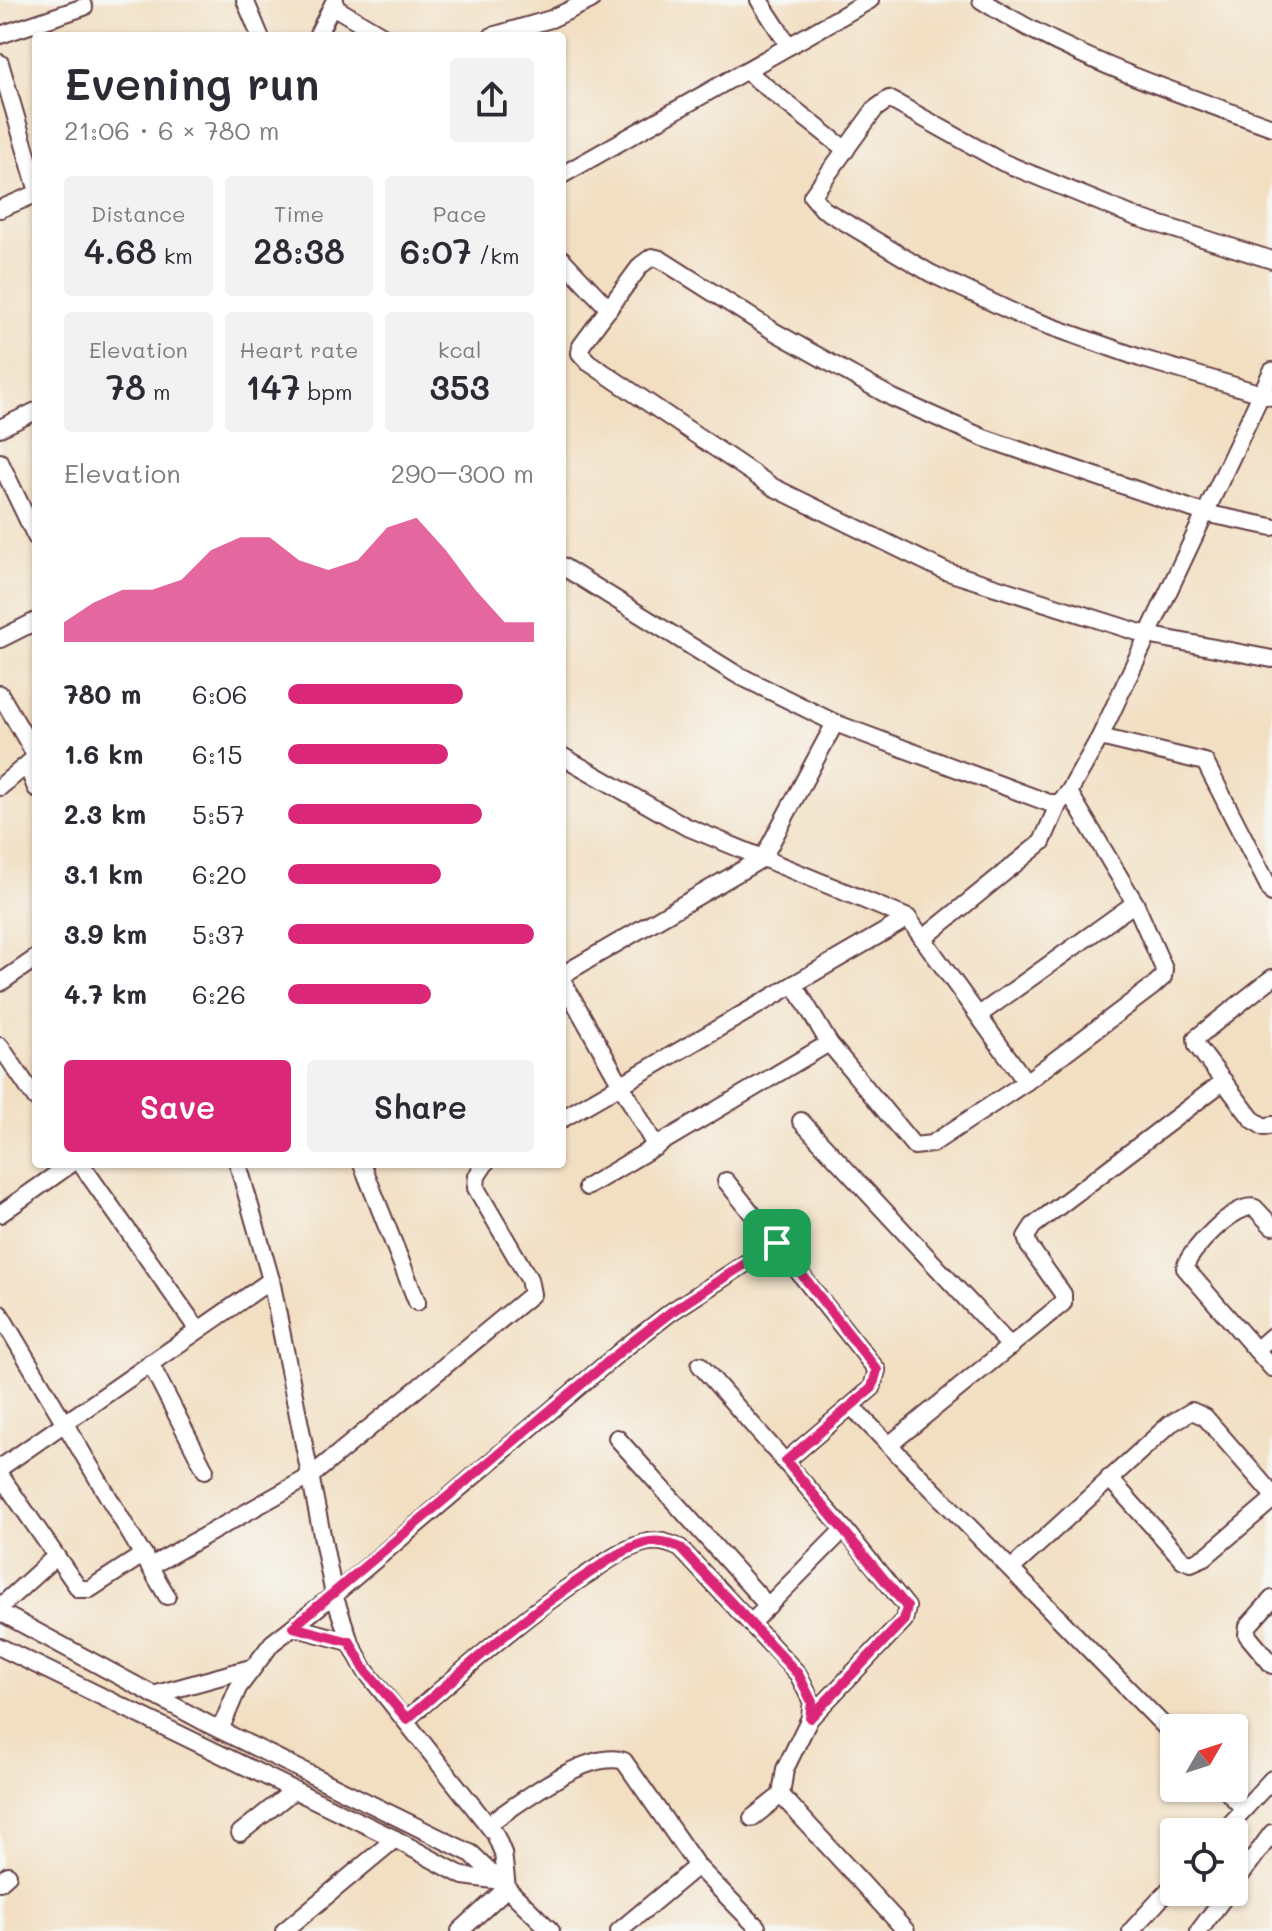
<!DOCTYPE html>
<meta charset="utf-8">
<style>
body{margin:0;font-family:Mali,sans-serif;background:#f2f2f3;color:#2b2b33;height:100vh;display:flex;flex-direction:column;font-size:30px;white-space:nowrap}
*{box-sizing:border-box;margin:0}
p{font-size:26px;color:#7c7c81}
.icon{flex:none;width:44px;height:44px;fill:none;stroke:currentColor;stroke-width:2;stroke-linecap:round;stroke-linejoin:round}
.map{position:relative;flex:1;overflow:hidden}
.side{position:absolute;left:32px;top:32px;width:534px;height:1136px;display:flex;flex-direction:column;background:#fff;border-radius:8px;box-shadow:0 2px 6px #0004}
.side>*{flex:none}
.needle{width:52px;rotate:51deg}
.tools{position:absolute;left:1160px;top:1714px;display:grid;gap:16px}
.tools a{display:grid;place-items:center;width:88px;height:88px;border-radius:8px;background:#fff;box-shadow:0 2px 6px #0004;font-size:40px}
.pin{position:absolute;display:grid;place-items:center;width:68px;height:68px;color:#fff;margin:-34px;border-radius:16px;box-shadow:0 4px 12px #0006}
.round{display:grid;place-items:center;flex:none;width:84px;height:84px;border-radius:8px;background:#f2f2f3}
.head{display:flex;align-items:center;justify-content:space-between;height:136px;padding:0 32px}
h1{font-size:44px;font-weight:600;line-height:60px}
.metrics{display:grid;grid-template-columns:repeat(3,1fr);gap:12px;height:136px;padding:8px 32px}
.metrics div{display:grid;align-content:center;border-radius:8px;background:#f2f2f3;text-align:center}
.metrics b{font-size:34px;font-weight:600}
.metrics small{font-size:22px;font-weight:400}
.metrics p{font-size:22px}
.chart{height:224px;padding:16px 32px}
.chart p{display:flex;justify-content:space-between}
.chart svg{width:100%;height:144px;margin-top:8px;fill:#db2777;opacity:.7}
.action{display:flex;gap:16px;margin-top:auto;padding:16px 32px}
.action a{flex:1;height:92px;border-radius:8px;background:#db2777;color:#fff;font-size:32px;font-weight:600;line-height:92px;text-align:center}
.action a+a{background:#f2f2f3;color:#2b2b33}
ul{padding:0 32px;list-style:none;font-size:26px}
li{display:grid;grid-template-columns:128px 96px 1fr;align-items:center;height:60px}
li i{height:20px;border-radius:10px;background:#db2777}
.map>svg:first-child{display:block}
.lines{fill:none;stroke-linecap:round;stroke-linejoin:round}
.minor-casing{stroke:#633c42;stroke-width:20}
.minor{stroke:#fff;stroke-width:16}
.route-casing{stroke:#fff;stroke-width:16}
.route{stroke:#db2777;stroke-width:10}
</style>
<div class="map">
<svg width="1272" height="1931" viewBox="0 0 1272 1931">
<rect width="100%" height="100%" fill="#f6f6f2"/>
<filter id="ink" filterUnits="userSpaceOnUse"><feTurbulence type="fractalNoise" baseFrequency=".0125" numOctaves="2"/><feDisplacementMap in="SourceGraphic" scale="16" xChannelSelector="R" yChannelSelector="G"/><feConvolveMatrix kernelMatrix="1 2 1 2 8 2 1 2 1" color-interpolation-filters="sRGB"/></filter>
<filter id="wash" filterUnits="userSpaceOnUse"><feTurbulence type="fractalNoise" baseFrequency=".006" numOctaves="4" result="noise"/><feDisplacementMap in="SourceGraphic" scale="32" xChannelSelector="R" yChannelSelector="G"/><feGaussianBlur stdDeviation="1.8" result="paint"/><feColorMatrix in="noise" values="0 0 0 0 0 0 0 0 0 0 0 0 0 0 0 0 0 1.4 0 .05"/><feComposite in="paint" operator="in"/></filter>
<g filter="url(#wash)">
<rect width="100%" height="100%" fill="#f2dfc2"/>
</g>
<g filter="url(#ink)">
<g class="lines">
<defs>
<g id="minor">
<path d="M245 0 260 36"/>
<path d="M759 0 789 46"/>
<path d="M981 0C1071 58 1172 91 1272 127"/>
<path d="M334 7 383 36"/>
<path d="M0 35 84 7"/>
<path d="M317 36 335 0"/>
<path d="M492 36 551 19 591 0"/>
<path d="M0 63 36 185"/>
<path d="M746 71 846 150"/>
<path d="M562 175 870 0"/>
<path d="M0 209 36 194"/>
<path d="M562 259 609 309"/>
<path d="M1272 260 1136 217 1002 162 889 99 875 109 812 196 823 209 930 273 1021 316 1140 358 1272 397"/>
<path d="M0 428 36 411"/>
<path d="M0 462 36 537"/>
<path d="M1272 527 1204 513 984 438 893 398 775 332 660 259 652 257 641 265 581 346 580 353 588 362 773 487 945 571 1147 635 1272 659"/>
<path d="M562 566 736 674 835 723 1049 803H1059"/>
<path d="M0 639 36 621"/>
<path d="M0 694 36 756"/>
<path d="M1100 737 1205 762 1272 893"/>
<path d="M562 756 685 826 908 918 1026 1082"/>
<path d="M27 765 36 788"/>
<path d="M0 787 36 757"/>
<path d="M924 938 1042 842 1059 803 1069 792 1100 737 1272 371"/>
<path d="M562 975 763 858 835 723"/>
<path d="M1272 978 1196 1038 1197 1046 1252 1119 1264 1127 1272 1125"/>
<path d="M562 980 656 1147"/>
<path d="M0 983 36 958"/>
<path d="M794 984 829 1043 914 1146 932 1144 1026 1082 1152 987 1163 977 1164 969 1135 903 1069 792"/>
<path d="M979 1015 1135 903"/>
<path d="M0 1046 36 1099"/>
<path d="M562 1119 908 918"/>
<path d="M801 1121 1011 1347"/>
<path d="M81 1164 198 1330"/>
<path d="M238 1164 271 1280 334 1595 350 1642 365 1670 495 1834 503 1853 507 1888 460 1931"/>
<path d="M362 1164 417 1302"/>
<path d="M726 1181 877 1370 872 1388 786 1461"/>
<path d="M587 1187 829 1043"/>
<path d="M0 1214 71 1164"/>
<path d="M1272 1226 1255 1208C1237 1201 1188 1251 1185 1268L1272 1368"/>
<path d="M0 1314 167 1596"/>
<path d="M1256 1350 1272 1336"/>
<path d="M150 1363 205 1470"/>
<path d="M700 1365 844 1529 907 1607 904 1620 810 1718"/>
<path d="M852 1407 1174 1736"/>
<path d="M617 1438 768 1606"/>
<path d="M889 1445 1063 1303V1294L1029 1246 1026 1237 1033 1226 1224 1081"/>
<path d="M0 1468 271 1280"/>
<path d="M0 1475 79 1589H90L144 1554"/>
<path d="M1109 1478 1183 1560 1191 1563 1205 1557 1272 1500"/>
<path d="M151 1566 311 1476 532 1294 529 1279 476 1188 477 1176 485 1164"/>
<path d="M1011 1569 1170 1424 1192 1411 1205 1417 1272 1494"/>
<path d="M1272 1599 1248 1626 1247 1635 1272 1665"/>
<path d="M0 1607 55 1557"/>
<path d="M0 1612 208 1724 472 1854 551 1931"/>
<path d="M751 1623 844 1529"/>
<path d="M293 1627 350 1642"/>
<path d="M0 1647 395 1839 463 1876 501 1881"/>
<path d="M153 1695 251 1668"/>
<path d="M407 1719C465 1669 521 1618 585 1576 603 1564 623 1549 644 1543 658 1539 668 1543 680 1548L798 1674 812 1702 810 1718 785 1769 781 1795"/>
<path d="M220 1730 238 1688 272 1643 334 1595 622 1350 671 1312 777 1243"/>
<path d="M1224 1788 1244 1809"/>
<path d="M752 1818 781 1795 906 1931"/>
<path d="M488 1824C519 1804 586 1749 624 1761L697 1866 757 1927"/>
<path d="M1223 1832 1272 1779"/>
<path d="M240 1833 293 1791"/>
<path d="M0 1882 8 1875"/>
<path d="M1234 1884 1272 1833"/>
<path d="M284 1931 395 1839"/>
<path d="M619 1931 697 1866"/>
<path d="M1131 1931 1174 1884"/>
<path d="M1199 1931 1228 1892"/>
</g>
</defs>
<use href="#minor" class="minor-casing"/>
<use href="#minor" class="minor"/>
</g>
</g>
<g class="lines" filter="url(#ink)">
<defs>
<path id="route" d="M777 1243 877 1370 872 1388 786 1461 907 1607 904 1620 810 1718 812 1702 798 1674 680 1548C668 1543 658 1539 644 1543 623 1549 603 1564 585 1576 521 1618 465 1669 407 1719L365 1670 350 1642 293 1627 622 1350 671 1312Z"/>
</defs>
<use href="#route" class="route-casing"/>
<use href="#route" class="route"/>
</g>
</svg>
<div class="tools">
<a><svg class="needle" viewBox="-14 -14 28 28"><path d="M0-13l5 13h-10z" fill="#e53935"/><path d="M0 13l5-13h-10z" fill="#7c7c81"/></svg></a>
<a><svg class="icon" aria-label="locate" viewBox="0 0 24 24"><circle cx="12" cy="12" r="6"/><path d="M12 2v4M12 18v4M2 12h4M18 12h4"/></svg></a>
</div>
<div class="pin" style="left:777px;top:1243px;background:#1e9e55"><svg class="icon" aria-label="arrive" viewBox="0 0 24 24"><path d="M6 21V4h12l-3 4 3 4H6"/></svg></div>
<section class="side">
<div class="head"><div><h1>Evening run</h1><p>21:06 · 6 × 780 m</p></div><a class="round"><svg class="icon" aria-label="share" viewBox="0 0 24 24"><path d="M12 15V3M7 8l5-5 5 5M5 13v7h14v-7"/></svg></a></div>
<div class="metrics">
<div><p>Distance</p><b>4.68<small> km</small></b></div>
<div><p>Time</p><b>28:38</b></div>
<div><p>Pace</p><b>6:07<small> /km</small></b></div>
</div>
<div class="metrics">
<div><p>Elevation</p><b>78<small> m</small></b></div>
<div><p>Heart rate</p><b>147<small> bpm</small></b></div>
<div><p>kcal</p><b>353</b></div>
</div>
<div class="chart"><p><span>Elevation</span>290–300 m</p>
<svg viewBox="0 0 160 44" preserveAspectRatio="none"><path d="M0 44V38L10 32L20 28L30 28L40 25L50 16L60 12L70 12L80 19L90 22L100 19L110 9L120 6L130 16L140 28L150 38L160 38V44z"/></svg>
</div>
<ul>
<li><b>780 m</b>6:06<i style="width:71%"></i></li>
<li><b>1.6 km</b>6:15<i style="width:65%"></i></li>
<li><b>2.3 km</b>5:57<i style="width:79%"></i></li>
<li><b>3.1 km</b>6:20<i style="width:62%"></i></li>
<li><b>3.9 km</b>5:37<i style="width:100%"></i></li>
<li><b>4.7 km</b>6:26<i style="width:58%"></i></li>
</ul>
<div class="action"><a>Save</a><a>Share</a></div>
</section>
</div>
